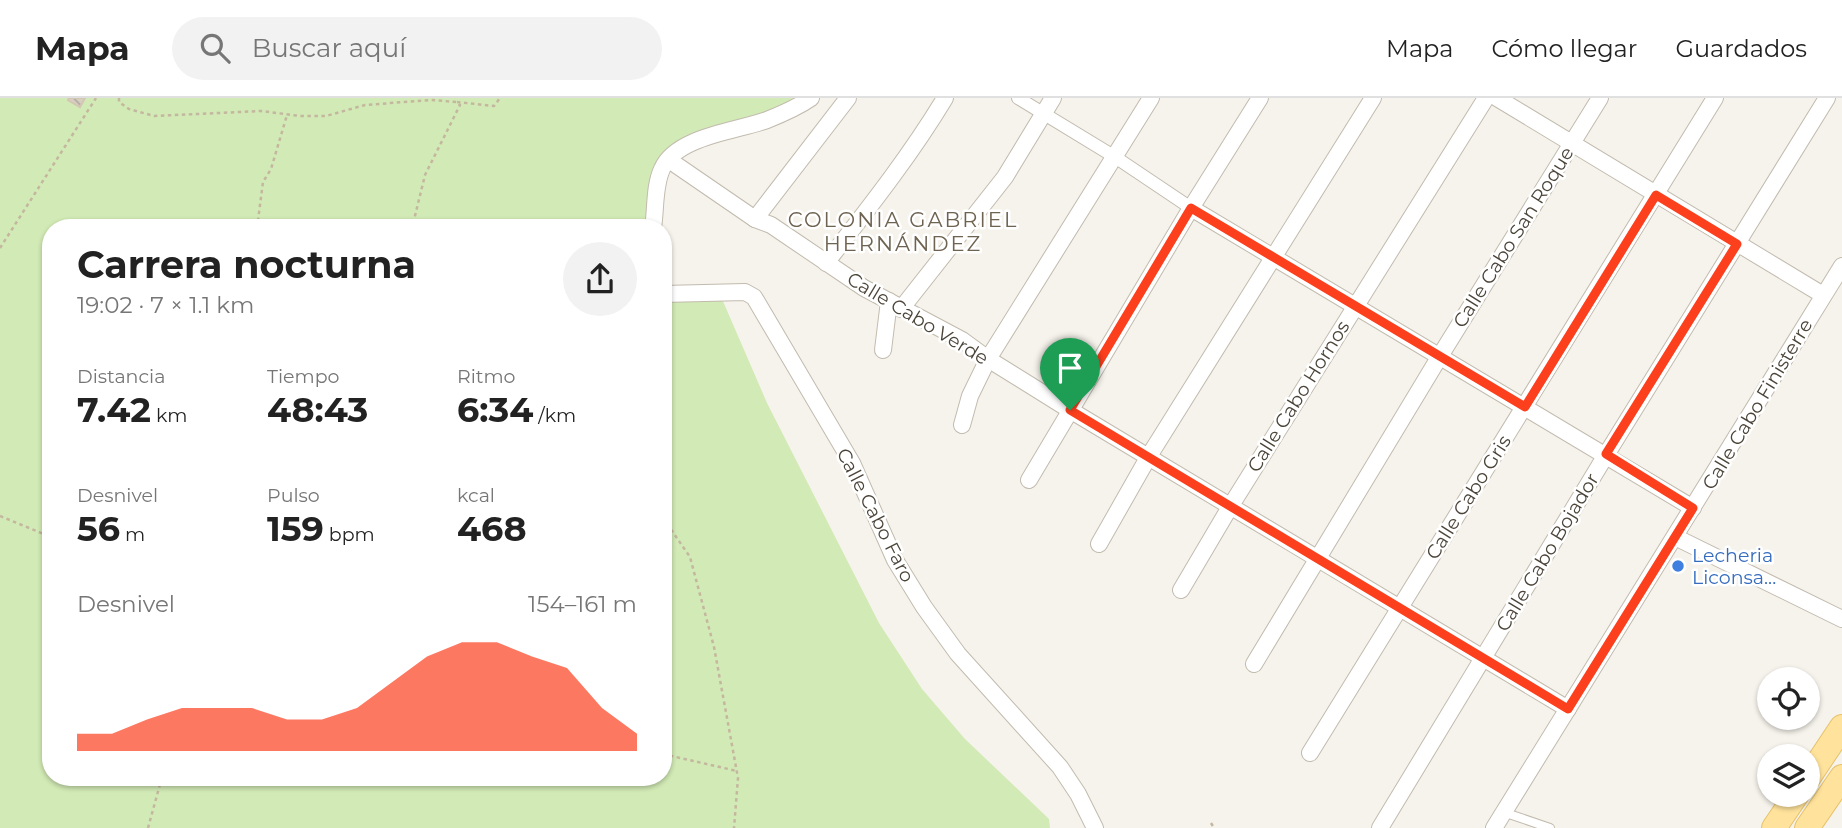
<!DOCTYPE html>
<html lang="es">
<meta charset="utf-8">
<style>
body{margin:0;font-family:Montserrat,sans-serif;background:#f2f2f2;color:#222;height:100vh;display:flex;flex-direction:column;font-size:26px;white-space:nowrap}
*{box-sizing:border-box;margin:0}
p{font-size:23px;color:#767676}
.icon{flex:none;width:38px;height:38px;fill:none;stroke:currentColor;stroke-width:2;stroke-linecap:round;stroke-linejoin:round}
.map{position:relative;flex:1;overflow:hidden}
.details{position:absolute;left:42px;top:121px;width:630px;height:567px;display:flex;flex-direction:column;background:#fff;border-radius:28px;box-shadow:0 2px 5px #0004}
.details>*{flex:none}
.buttons{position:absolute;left:1757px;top:569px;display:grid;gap:14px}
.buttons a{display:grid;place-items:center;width:63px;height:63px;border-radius:50%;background:#fff;box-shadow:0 2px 5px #0004;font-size:35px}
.pin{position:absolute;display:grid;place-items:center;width:60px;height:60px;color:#fff;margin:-72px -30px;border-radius:50% 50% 50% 0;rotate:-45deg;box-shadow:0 0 7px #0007}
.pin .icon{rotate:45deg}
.round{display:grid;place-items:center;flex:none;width:74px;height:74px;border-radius:37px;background:#f2f2f2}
.overview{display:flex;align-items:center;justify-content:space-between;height:119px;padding:0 35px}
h1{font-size:38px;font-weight:700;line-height:52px}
.stats{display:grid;grid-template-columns:repeat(3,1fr);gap:10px;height:119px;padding:7px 35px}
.stats div{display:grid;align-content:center}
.stats b{font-size:35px;font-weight:700}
.stats small{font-size:19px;font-weight:400}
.stats p{font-size:19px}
.chart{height:196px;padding:14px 35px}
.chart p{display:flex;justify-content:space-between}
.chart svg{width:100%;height:126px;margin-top:7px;fill:#fc3f1d;opacity:.7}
header{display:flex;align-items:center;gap:42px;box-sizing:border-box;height:98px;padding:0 35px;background:#fff;border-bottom:2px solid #e0e0e0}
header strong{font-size:33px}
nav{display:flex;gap:38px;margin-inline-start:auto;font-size:24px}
.search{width:490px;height:63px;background:#f2f2f2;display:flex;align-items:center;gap:18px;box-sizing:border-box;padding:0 24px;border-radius:38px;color:#767676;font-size:26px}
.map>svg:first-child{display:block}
.green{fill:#d2eab5}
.building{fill:url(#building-back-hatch);stroke:#d3c7b4;stroke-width:2}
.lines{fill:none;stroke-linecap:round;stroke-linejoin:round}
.service-casing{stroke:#c2bbae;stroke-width:10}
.pedestrian-casing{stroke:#c2bbae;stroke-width:14}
.minor-casing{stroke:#c2bbae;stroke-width:18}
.primary-casing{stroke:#e6c16a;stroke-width:26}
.path{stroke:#c4b79f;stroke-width:2.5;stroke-dasharray:3.5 3.5;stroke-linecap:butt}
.service{stroke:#fff;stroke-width:8}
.pedestrian{stroke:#fff;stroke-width:12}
.minor{stroke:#fff;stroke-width:16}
.primary{stroke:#ffe39c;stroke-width:24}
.route-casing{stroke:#fff;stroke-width:14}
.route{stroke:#fc3f1d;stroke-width:9}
.shop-dot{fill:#3f7fe0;stroke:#fff;stroke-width:2.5}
.labels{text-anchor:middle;stroke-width:5;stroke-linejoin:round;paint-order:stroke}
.street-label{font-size:19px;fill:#4b4439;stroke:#fff}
.shop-label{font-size:19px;fill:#366cbe;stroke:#fff;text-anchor:start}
.neighbourhood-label{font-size:21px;letter-spacing:2px;fill:#6e6250;stroke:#fff}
</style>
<header>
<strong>Mapa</strong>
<div class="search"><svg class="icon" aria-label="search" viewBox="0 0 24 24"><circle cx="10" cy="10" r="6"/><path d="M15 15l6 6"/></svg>Buscar aquí</div>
<nav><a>Mapa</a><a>Cómo llegar</a><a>Guardados</a></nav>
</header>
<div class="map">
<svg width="1842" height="730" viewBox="0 0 1842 730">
<defs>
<pattern id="building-back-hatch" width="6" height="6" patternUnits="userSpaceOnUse" patternTransform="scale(1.75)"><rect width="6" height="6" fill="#d8cfc1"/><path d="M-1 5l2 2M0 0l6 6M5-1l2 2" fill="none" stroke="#b1aa9e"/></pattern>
</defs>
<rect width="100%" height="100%" fill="#f6f3ec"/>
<path class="green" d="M0 0H800L664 59 650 129 51 130V679H663V201H722L767 305 879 525 922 591 965 641 1049 721 1050 730H0Z"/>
<path class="building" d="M69 0H85L80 9 68 2Z"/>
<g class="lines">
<defs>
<path id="service" d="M1503 714 1550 730"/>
<path id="pedestrian" d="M1018 0 1115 59 1191 110"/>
<g id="minor">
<path d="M1497 0 1823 197"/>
<path d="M669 62 755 121 771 127 864 190 962 242 988 261 1070 312 1568 611"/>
<path d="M1191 110 1693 410"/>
<path d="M755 121 848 0"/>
<path d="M653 130C656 111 654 88 662 71 676 38 738 33 767 22 782 16 798 9 811 0"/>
<path d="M826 165C868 111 910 58 945 0"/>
<path d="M663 196 745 194 754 199 852 365 895 462 924 509 958 556 1060 669 1078 696 1095 730"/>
<path d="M901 211 1005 79 1053 0"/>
<path d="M883 252 889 203"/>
<path d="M962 327 970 298 988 261 1151 0"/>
<path d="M1029 382 1191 110 1260 0"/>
<path d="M1675 439 1842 521"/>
<path d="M1099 446 1149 358 1373 0"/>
<path d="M1181 492 1230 409 1486 0"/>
<path d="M1254 566 1440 258 1600 0"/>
<path d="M1310 655 1715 0"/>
<path d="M1380 730 1606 357 1827 0"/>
<path d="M1494 730 1842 168"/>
</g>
<g id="primary">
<path d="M1808 680 1842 629"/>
<path d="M1774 730 1797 696"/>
<path d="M1807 730 1842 679"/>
</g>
</defs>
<use href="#service" class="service-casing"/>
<use href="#pedestrian" class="pedestrian-casing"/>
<use href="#minor" class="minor-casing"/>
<use href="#primary" class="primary-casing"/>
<g class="path">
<path d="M119 0V4L129 11 154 18 261 13 300 18H326L365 7 431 2 457 4 460 7 425 77 412 130"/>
<path d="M457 4 494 8 500 0"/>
<path d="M257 130 263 84 271 71 287 17"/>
<path d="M0 150 96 0"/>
<path d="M0 418 51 439"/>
<path d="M663 420 690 459 714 549 738 680 734 730"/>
<path d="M663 656 737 673"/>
<path d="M1211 725 1214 730"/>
<path d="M148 730 162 679"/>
</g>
<use href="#service" class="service"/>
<use href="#pedestrian" class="pedestrian"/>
<use href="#minor" class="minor"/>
<use href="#primary" class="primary"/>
</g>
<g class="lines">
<defs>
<path id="route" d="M1656 97 1737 146 1606 356 1693 410 1568 611 1070 312 1191 110 1525 309Z"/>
</defs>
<use href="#route" class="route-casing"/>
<use href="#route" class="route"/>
</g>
<circle class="shop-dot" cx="1678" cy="468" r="7"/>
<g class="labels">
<g class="street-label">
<text transform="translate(1513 139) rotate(-58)" y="7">Calle Cabo San Roque</text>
<text transform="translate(918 220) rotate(31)" y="7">Calle Cabo Verde</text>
<text transform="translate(1298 298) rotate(-58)" y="7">Calle Cabo Hornos</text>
<text transform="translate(1757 306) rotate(-59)" y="7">Calle Cabo Finisterre</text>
<text transform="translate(1468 399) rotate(-58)" y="7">Calle Cabo Gris</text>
<text transform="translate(876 417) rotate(63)" y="7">Calle Cabo Faro</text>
<text transform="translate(1547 454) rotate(-59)" y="7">Calle Cabo Bojador</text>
</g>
<g class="shop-label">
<text x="1692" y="464">Lecheria<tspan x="1692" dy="22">Liconsa...</tspan></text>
</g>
<g class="neighbourhood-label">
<text x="903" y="129">COLONIA GABRIEL<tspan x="903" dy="24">HERNÁNDEZ</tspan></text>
</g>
</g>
</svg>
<div class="buttons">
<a><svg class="icon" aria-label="locate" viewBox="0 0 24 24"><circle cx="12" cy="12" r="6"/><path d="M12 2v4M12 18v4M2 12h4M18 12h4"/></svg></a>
<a><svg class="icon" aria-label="layers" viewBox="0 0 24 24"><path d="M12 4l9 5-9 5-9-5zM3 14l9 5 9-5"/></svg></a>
</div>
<div class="pin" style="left:1070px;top:312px;background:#1e9e55"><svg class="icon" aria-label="arrive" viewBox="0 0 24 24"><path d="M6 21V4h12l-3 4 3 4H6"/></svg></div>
<section class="details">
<div class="overview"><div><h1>Carrera nocturna</h1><p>19:02 · 7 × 1.1 km</p></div><a class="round"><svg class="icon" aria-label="share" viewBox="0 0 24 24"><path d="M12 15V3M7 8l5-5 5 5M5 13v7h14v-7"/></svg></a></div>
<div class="stats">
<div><p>Distancia</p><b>7.42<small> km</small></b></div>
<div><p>Tiempo</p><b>48:43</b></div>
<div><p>Ritmo</p><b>6:34<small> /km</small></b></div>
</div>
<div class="stats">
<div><p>Desnivel</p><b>56<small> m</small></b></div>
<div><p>Pulso</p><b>159<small> bpm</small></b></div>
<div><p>kcal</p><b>468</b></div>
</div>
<div class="chart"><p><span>Desnivel</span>154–161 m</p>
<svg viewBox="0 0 160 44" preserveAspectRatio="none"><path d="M0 44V38L10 38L20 33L30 29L40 29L50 29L60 33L70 33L80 29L90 20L100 11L110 6L120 6L130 11L140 15L150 29L160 38V44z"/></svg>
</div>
</section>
</div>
